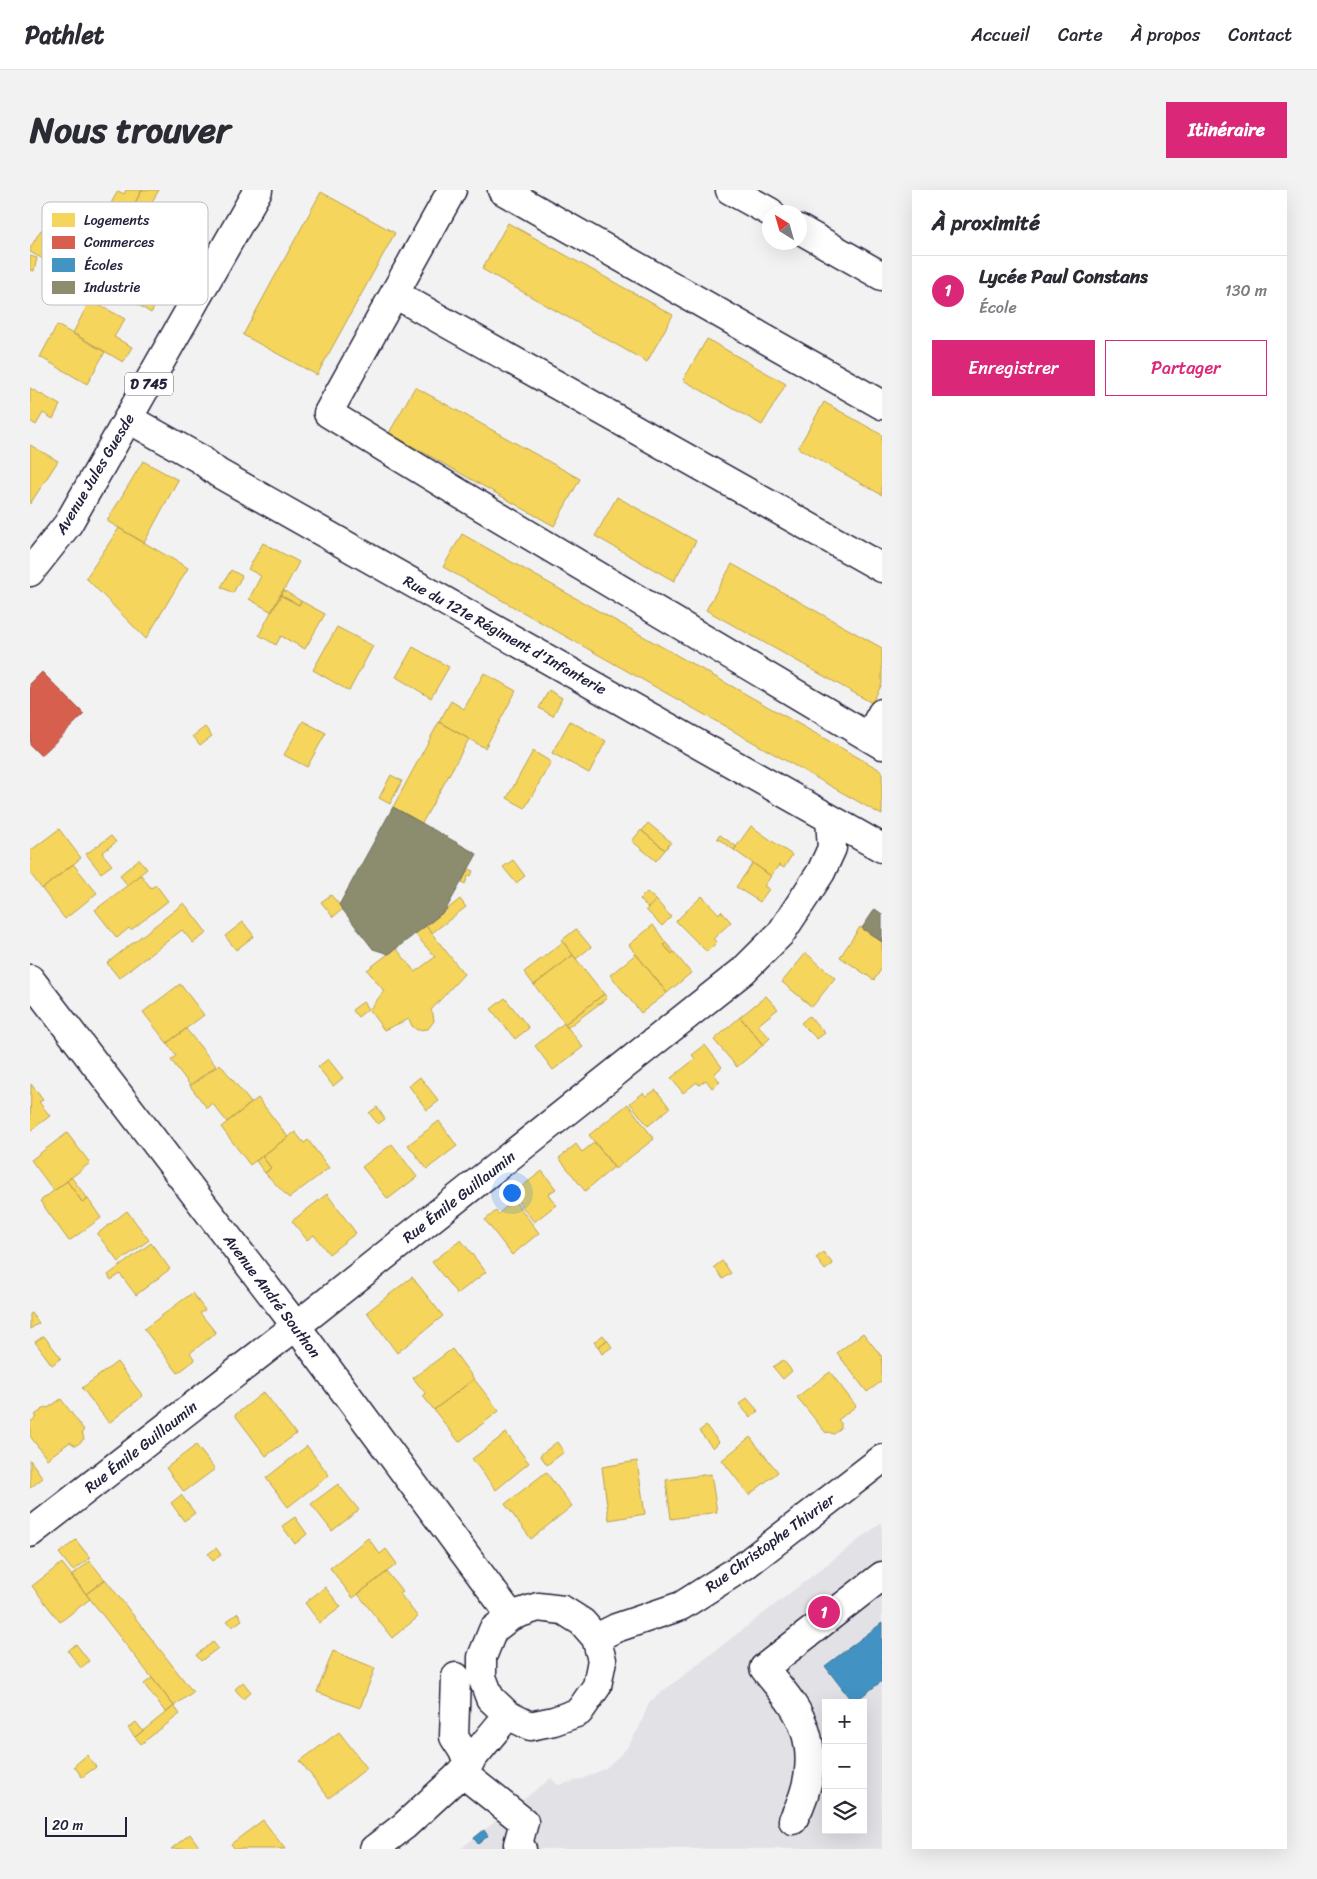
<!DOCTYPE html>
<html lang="fr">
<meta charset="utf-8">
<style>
:root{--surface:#fff;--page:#f2f2f3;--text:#2b2b33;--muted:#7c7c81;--line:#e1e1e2;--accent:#db2777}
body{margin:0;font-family:Sriracha,sans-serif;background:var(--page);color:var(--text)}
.controls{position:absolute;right:15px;bottom:15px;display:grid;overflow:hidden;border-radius:0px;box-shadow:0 5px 20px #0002}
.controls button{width:45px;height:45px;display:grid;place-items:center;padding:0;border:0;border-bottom:1px solid var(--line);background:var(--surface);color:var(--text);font:25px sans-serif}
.compass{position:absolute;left:732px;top:15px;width:45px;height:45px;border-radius:50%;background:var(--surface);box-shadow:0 5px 20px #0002;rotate:323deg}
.scale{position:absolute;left:15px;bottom:12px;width:82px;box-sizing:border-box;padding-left:5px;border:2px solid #22223b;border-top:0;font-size:14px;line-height:18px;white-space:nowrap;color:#22223b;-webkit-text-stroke:4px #fff;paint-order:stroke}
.you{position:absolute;left:481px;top:1002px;width:18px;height:18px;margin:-12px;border:4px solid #fff;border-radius:50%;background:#1a73e8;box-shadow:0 0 0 8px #1a73e833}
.badge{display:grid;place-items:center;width:32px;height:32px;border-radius:50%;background:var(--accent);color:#fff;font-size:16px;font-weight:700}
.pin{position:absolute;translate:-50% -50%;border:2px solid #fff;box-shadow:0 1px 5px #0006}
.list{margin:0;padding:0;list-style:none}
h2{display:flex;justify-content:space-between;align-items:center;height:65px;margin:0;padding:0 20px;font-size:21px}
h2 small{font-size:16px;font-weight:400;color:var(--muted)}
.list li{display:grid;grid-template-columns:32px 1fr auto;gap:15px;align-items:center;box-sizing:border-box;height:70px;padding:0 20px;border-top:1px solid var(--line)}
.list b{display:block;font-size:19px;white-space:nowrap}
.list p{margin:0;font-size:16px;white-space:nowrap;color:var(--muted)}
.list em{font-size:16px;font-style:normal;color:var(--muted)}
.actions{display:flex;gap:10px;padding:15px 20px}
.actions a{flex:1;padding:11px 0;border:1px solid var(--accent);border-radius:0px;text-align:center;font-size:18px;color:var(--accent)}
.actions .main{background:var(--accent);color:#fff}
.icon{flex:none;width:28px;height:28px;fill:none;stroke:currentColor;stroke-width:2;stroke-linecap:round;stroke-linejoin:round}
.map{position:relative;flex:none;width:852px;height:1659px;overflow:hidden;border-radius:0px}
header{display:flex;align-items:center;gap:30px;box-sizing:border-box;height:70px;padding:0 25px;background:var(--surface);border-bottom:1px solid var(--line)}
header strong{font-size:24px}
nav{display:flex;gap:28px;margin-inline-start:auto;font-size:18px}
.intro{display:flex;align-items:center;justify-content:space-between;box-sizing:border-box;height:120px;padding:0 30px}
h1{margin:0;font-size:35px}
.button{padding:12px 22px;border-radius:0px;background:var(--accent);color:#fff;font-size:18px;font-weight:700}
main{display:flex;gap:30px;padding:0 30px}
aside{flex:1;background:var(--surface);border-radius:0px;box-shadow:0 5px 20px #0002}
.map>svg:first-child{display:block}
.built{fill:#e2e2e6;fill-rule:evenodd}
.homes{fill:#f6d55c;stroke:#b69f52}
.shops{fill:#d6604d;stroke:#a04d48}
.schools{fill:#4393c3;stroke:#39719a}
.industry{fill:#8c8c6e;stroke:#6c6c5f}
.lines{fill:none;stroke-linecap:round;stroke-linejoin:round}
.minor-casing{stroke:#22223b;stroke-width:31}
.major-casing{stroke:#22223b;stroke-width:31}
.minor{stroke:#fff;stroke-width:28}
.major{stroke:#fff;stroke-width:28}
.labels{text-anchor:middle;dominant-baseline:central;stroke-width:5;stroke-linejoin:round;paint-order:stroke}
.shield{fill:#fff;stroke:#646476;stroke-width:1}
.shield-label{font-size:14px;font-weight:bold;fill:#22223b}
.street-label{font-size:15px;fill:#22223b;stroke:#fff}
.key{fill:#fff;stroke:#bdbdc4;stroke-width:1}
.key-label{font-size:14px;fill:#22223b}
</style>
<header>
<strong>Pathlet</strong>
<nav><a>Accueil</a><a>Carte</a><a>À propos</a><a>Contact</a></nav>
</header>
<div class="intro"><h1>Nous trouver</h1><a class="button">Itinéraire</a></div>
<main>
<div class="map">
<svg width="852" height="1659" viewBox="0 0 852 1659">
<rect width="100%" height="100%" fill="#f2f2f3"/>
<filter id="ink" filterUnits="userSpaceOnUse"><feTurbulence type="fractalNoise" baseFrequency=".02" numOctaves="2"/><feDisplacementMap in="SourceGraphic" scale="10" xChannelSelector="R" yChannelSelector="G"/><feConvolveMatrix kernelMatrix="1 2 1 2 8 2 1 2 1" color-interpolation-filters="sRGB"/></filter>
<g filter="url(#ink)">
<path class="built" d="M852 1332V1659H430L521 1588 528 1595 552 1589 576 1578 597 1558 610 1536 619 1512ZM796 1513H833V1640H796Z"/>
<path class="homes" d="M96 0H112L95 31 77 20 88 1 94 4Z
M112 0H129L118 18 124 21 112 41 95 31Z
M291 2 365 43 287 185 213 145Z
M478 33 643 125 617 172 452 79Z
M11 40 32 52 19 72 0 62V58Z
M0 66 7 68 4 81 0 80Z
M103 97 128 111 121 123 96 107Z
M60 110 95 129 84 147 102 157 93 172 43 143Z
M27 135 75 162 57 194 10 167Z
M677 149 756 194 732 235 653 190Z
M385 197 550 289 524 336 359 243Z
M0 198 30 215 23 229 13 223 6 235 0 231Z
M794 212 852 245V305L768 258Z
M0 255 28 271 0 314Z
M113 271 148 290 114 353 77 331Z
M587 307 666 351 644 391 565 346Z
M89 338 158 378 116 449 56 388Z
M432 344 852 581V625L413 377Z
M233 353 269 372 242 422 219 409 231 386 218 379Z
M702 374 852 458V494L842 513 676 420Z
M201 380 212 386 203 403 191 397Z
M253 400 271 411 269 415 250 405Z
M250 405 269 415 271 411 295 424 275 459 251 446 246 455 229 445Z
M307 437 343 456 319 501 283 480Z
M383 457 419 477 401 508 366 487Z
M454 483 486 501 455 558 409 532 421 511 434 519Z
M519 500 532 508 523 526 509 518Z
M273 531 296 543 277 577 254 565Z
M540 531 576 551 559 583 522 563Z
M409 532 439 549 392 633 363 617Z
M175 537 182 546 170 555 163 546Z
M503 561 521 572 495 618 477 608Z
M361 585 372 591 360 614 349 608Z
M618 633 641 652 635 660 612 641Z
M721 636 762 665 754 678 749 675 741 686 704 660Z
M29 639 51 668 12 699 0 683V661Z
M611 640 635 660 626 671 602 651Z
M690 645 707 657 704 660 687 648Z
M81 646 86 652 72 663 82 675 71 683 56 664Z
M109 669 117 679 97 695 90 685Z
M483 670 495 686 486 693 473 677Z
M723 673 741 686 734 696 739 699 730 712 706 697Z
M43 674 67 703 35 729 12 699Z
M438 678 443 681 441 686H438L435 694 432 692Z
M111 685 121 698 126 695 138 711 101 740 99 738 87 748 65 720Z
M617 702 626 710 618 718 610 709Z
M301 705 313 719 303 727 291 712Z
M672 706 689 724 691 721 701 732 683 749 687 752 677 762 646 731Z
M430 709 436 717 402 743 396 736Z
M626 710 641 727 632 736 616 720Z
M154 713 177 743 163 753 152 740 89 788 77 773Z
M213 732 224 746 206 760 195 746Z
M623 735 636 753 634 755 642 764 644 762 661 783 637 803 599 755Z
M396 736 434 784 401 820 403 824 404 831 398 839 387 840 382 836 379 829 354 840 339 820 354 801 337 780 366 758 385 782 405 767 385 744Z
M830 737 852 752V778L844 790 810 767Z
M546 739 561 757 546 769 532 750Z
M533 752 543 765 504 795 494 782Z
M636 753 644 762 642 764 634 755Z
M776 763 805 788 782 817 752 792Z
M606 764 637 803 611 823 580 785Z
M543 765 574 804 535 834 504 795Z
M150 794 174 825 137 853 113 822Z
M574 804 577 808 537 838 535 834Z
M736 806 748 819 728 835 740 848 733 855 710 827Z
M475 808 499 838 485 849 461 819Z
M333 812 338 819 328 827 322 820Z
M779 826 795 843 787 849 771 833Z
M710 827 733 855 707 877 684 850Z
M534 833 553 857 523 880 505 856Z
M156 839 186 876 160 895 141 870 146 866 137 853Z
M675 855 692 877 684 884 690 892 682 898 676 890 669 895 667 892 653 903 641 888 665 869 662 865Z
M298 869 313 888 303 896 288 877Z
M190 874 221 913 197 932 182 913 177 918 160 896Z
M390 887 409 911 397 920 379 896Z
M1 894 13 910 9 912 20 926 0 941Z
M626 900 640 918 618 936 600 913 613 903 616 906Z
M228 908 258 947 220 975 191 937Z
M598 914 624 949 585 979 559 945Z
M347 917 355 929 348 934 339 923Z
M409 931 427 956 397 979 378 955Z
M265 942 274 953 278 950 299 978 259 1008 235 983 241 978 232 966Z
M37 943 60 973 24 1001 1 970Z
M565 952 584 977 555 1001 529 968 546 954 552 962Z
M362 954 387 987 358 1009 332 977Z
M232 966 241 978 235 983 226 971Z
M512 981 526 999 518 1004 526 1015 504 1032 482 1004Z
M41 987 58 1009 53 1013 37 991Z
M37 991 53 1013 58 1009 71 1028 39 1051 10 1011Z
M297 1004 326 1043 299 1064 284 1045 277 1050 262 1031Z
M484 1010 509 1043 482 1065 455 1030 466 1021 468 1024Z
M97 1021 119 1050 89 1072 67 1044Z
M431 1050 456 1082 427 1104 402 1072Z
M121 1053 140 1079 106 1105 90 1084 81 1090 78 1085Z
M793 1062 803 1074 795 1080 786 1068Z
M692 1071 701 1083 693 1089 684 1077Z
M382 1087 413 1126 367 1163 337 1122Z
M162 1103 175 1120 170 1123 186 1143 160 1163 165 1170 148 1183 114 1139Z
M2 1123 9 1133 0 1139V1124Z
M833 1143 852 1167V1191L837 1202 807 1163Z
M573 1145 577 1150 568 1157 564 1152Z
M14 1146 31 1168 22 1175 5 1152Z
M577 1150 582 1157 572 1164 568 1157Z
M422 1159 444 1189 404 1220 393 1206 396 1204 383 1188Z
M753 1170 762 1181 753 1189 743 1177Z
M87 1172 113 1206 79 1233 52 1198Z
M800 1182 826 1216 808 1230 811 1233V1238L804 1244 798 1242 796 1243 767 1207Z
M444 1189 469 1221 429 1252 404 1220Z
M234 1202 266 1244 236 1266 205 1225Z
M717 1208 728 1221 720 1227 709 1214Z
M31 1209 54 1240 52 1242 54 1249 47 1255H44L40 1252 17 1269 0 1246V1232L7 1227 5 1225 16 1217 18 1218Z
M676 1236 689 1252 683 1258 669 1241Z
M476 1243 499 1273 466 1300 442 1269Z
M720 1247 748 1282 719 1305 692 1270Z
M527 1252 534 1262 517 1275 510 1265Z
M166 1255 185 1279 154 1302 136 1278Z
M277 1256 299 1285 258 1317 236 1288Z
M0 1270 13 1288 0 1298Z
M607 1271 615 1324 579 1330 572 1277Z
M516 1282 542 1316 501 1349 475 1314Z
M681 1284 687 1322 641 1329 636 1290Z
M308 1294 329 1320 302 1341 281 1314Z
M151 1305 165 1323 154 1331 141 1313Z
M265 1327 277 1344 265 1354 252 1336Z
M338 1348 350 1364 356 1359 367 1374 323 1408 300 1378Z
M46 1350 60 1368 43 1381 29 1363Z
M186 1358 191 1365 183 1371 178 1364Z
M60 1371 75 1390 56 1404 41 1386Z
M32 1373 60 1409 30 1432 2 1396Z
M357 1382 373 1402 370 1404 388 1427 362 1448 328 1404Z
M75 1389 163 1502 144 1516 56 1404Z
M295 1397 311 1417 290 1433 275 1413Z
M208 1423 212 1430 202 1437 197 1431Z
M183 1452 188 1458 171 1471 166 1465Z
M46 1454 59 1471 51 1478 38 1461Z
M303 1461 345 1478 330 1518 287 1502Z
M122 1488 144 1516 136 1523 114 1494Z
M213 1492 221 1502 213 1509 205 1499Z
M144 1516 150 1524 111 1554 105 1547Z
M106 1532 113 1541 105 1547 98 1538Z
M309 1542 337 1578 299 1608 270 1571Z
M57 1565 66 1577 52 1587 44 1576Z
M233 1630 255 1659H205L201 1654Z
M160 1644 171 1659H141Z"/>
<path class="shops" d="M12 482 54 524 11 566 0 555V494Z"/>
<path class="schools" d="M852 1433V1491L823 1513 795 1476Z
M454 1640 458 1646 448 1654 444 1648Z"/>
<path class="industry" d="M363 617 447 664 415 721 359 764 343 759 309 715Z
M845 719 852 724V752L832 738Z"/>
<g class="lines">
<g class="minor-casing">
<path id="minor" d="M422 0 298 223 432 305 852 555
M472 0 852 215
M700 0 740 22
M769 39 852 86
M365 104 852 378
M99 229 170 269 188 283 852 658
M839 547 852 523
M0 789 266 1136 481 1426
M0 1343 284 1122 713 781 751 743 791 682 802 658 800 629
M508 1417 533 1420 552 1432 566 1448 572 1470 567 1496 549 1522 524 1531 500 1536 478 1525 460 1508 452 1487V1467L463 1440 481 1426Z
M566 1448 586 1438 651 1416 714 1376 852 1269
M426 1487 424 1547 440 1572
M431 1582 494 1632 488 1654 492 1659
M763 1630C783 1592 788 1552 762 1514 754 1502 743 1490 734 1478L852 1386
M344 1659 374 1636 426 1588 478 1525"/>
</g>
<g class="major-casing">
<path id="major" d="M0 382 38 334 228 0"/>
</g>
<use href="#minor" class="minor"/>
<use href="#major" class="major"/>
</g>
</g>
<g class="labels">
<rect class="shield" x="95" y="182.5" width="48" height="23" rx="4"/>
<g class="shield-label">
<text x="119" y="194">D 745</text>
</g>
<g class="street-label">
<text transform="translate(65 284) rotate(-59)">Avenue Jules Guesde</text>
<text transform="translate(475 445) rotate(29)">Rue du 121e Régiment d'Infanterie</text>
<text transform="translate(429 1007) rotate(-38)">Rue Émile Guillaumin</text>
<text transform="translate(242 1106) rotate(53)">Avenue André Southon</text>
<text transform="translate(111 1257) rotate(-38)">Rue Émile Guillaumin</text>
<text transform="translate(740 1353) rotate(-36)">Rue Christophe Thivrier</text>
</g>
</g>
<rect x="12" y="12" width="166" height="103" rx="8" class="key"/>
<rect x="22" y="23" width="23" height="14" fill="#f6d55c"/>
<rect x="22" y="46" width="23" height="13" fill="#d6604d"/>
<rect x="22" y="68" width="23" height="14" fill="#4393c3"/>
<rect x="22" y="91" width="23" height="13" fill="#8c8c6e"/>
<g class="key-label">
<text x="54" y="35">Logements</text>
<text x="54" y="57">Commerces</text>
<text x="54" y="80">Écoles</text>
<text x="54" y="102">Industrie</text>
</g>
</svg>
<div class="controls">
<button>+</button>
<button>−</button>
<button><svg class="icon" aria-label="layers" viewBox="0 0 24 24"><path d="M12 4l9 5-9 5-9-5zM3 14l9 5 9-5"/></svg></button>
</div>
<svg class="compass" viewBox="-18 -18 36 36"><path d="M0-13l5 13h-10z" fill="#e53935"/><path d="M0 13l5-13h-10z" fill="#7c7c81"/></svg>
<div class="scale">20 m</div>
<div class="you"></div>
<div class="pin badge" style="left:794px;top:1422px">1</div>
</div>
<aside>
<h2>À proximité<small></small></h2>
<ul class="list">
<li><span class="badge">1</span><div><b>Lycée Paul Constans</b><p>École</p></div><em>130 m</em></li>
</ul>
<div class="actions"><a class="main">Enregistrer</a><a>Partager</a></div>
</aside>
</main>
